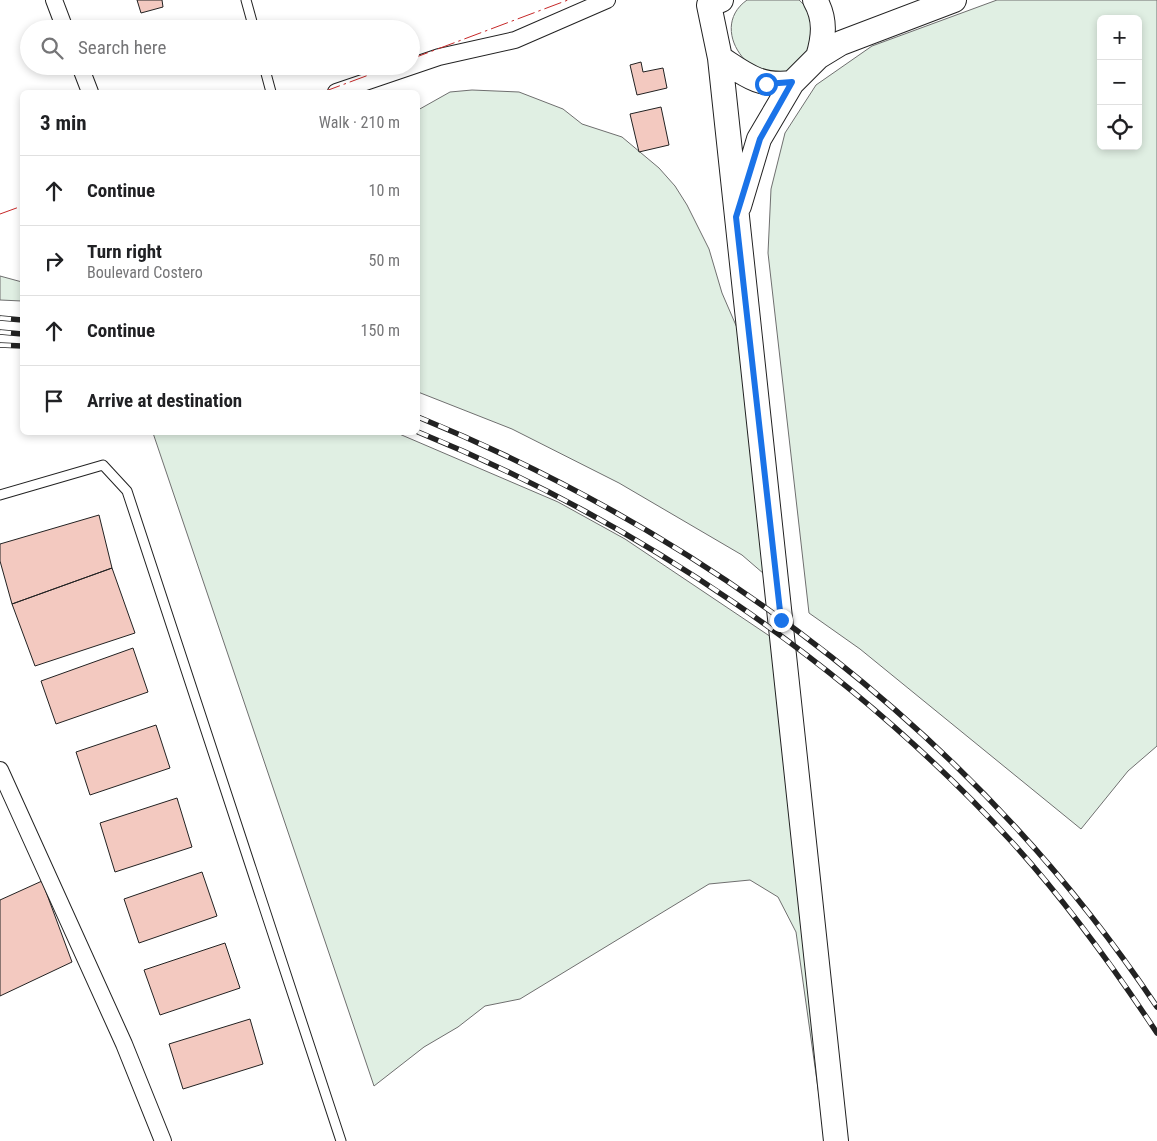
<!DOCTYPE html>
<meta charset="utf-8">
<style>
:root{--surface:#fff;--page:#f2f2f2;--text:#202124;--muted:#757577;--line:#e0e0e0}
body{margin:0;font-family:"Roboto Condensed",sans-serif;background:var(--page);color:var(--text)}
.controls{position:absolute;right:15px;top:15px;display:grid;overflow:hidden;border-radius:8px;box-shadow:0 2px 8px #0003}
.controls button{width:45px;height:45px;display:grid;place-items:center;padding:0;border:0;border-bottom:1px solid var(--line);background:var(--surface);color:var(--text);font:25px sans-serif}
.stop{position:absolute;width:15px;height:15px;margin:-11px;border:4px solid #1a73e8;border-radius:50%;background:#fff}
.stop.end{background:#1a73e8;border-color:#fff;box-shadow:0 1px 5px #0008}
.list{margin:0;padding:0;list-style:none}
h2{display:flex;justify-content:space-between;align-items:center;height:65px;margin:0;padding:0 20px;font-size:21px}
h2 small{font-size:16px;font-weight:400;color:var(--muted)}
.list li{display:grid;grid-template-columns:32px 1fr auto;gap:15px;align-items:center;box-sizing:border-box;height:70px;padding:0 20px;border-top:1px solid var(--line)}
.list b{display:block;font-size:19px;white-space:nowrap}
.list p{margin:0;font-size:16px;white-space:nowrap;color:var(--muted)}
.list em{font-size:16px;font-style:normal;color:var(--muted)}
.icon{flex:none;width:28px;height:28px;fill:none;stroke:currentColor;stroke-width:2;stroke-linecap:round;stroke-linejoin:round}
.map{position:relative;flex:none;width:1157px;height:1141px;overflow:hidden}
.search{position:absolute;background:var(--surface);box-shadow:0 2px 8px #0003;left:20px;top:20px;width:400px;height:55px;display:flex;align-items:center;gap:12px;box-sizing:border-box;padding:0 18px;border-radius:28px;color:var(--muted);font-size:19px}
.panel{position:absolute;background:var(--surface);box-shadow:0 2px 8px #0003;left:20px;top:90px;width:400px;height:345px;border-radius:8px}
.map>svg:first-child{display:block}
.green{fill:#e0efe3;stroke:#6f6f6f;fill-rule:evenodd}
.building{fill:#f3c9c0;stroke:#222}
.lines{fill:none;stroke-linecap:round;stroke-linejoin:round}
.lane-casing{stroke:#222;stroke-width:11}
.street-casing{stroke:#222;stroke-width:18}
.secondary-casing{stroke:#222;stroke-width:26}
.lane{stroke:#fff;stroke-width:9}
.street{stroke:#fff;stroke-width:16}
.secondary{stroke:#fff;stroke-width:24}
.rail-casing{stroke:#222;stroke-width:5.5}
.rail{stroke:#fff;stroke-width:4;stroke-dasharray:11;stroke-linecap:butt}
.power{stroke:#c62828;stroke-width:1;stroke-dasharray:18 4 2.5 4;stroke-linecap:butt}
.route{stroke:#1a73e8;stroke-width:6}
</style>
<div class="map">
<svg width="1157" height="1141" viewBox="0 0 1157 1141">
<rect width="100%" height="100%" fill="#fff"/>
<path class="green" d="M747 0H799C812 11 812 22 812 38 812 48 806 53 800 61 764 102 702 32 747 0Z
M997 0H1157V746L1128 771 1081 829 860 649 809 613 768 253 771 189 785 133 816 85 872 46ZM1101 19H1138V146H1101Z
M472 90 519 92 563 109 582 124 622 137 659 168 675 186 687 205 709 249 722 293 741 337 771 580 742 555 619 483 512 429 418 392V110L450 92Z
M0 276 22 282V301L0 300Z
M153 433H397L558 502 625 539 777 641 825 1138 796 932 778 897 750 880 709 884 520 999 485 1006 458 1027 424 1047 374 1086Z"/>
<path class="building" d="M137 0H162L163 7 141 13Z
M641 62 643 72 663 68 667 88 637 95 630 65Z
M661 107 669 145 639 152 630 114Z
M99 515 112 568 12 604 0 561V544Z
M112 568 135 633 35 666 12 604Z
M133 648 148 692 56 724 41 681Z
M156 725 170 768 90 795 76 752Z
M177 798 192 847 115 872 100 823Z
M202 872 217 916 139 943 124 899Z
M42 881 72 962 0 996V900Z
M225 943 240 988 160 1015 144 970Z
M250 1019 263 1064 183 1089 169 1044Z"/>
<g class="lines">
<g class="lane-casing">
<path id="lane" d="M246 0 254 29
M264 66 271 92
M0 495 103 465 127 491 341 1141"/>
</g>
<g class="street-casing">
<path id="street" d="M54 0 65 29
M80 66 90 92
M336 92 439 57 515 40 607 0
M0 770 124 1044 163 1141"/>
</g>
<g class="secondary-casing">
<path id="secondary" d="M721 0 709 5 720 58 836 1141
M815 0C826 19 824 37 818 57
M720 58C746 75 759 87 792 83
M739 206 759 139 792 83 818 57 841 43 954 0"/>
</g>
<use href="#lane" class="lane"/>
<use href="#street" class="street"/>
<use href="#secondary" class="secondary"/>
<g class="rail-casing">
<path id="rail" d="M0 318 22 320
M0 332 22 334
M0 345 22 346
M418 417C714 538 979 740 1157 1007
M418 432C637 521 849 665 1010 840 1064 899 1112 965 1157 1033"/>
</g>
<use href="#rail" class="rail"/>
<path class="power" d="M411 59 568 0
M323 92 393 66
M0 214 22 206"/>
</g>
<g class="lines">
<path class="route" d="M766 84 792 82 760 139 736 217 781 620"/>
</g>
</svg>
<div class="controls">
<button>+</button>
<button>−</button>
<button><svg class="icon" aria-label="locate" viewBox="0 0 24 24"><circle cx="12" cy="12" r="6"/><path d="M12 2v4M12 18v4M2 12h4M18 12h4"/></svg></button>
</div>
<div class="stop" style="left:766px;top:84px"></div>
<div class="stop end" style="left:781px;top:620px"></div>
<div class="search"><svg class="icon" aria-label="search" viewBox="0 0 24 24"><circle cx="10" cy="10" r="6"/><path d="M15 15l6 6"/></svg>Search here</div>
<section class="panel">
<h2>3 min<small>Walk · 210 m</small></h2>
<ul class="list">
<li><svg class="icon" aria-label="ahead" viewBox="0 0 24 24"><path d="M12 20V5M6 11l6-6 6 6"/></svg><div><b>Continue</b></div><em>10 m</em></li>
<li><svg class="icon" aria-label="right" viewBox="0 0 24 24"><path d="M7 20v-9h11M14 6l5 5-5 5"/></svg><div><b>Turn right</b><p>Boulevard Costero</p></div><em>50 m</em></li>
<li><svg class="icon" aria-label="ahead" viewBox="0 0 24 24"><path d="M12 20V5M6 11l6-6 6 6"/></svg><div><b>Continue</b></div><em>150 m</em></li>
<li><svg class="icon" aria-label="arrive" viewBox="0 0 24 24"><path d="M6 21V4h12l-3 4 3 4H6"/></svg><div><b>Arrive at destination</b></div></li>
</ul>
</section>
</div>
